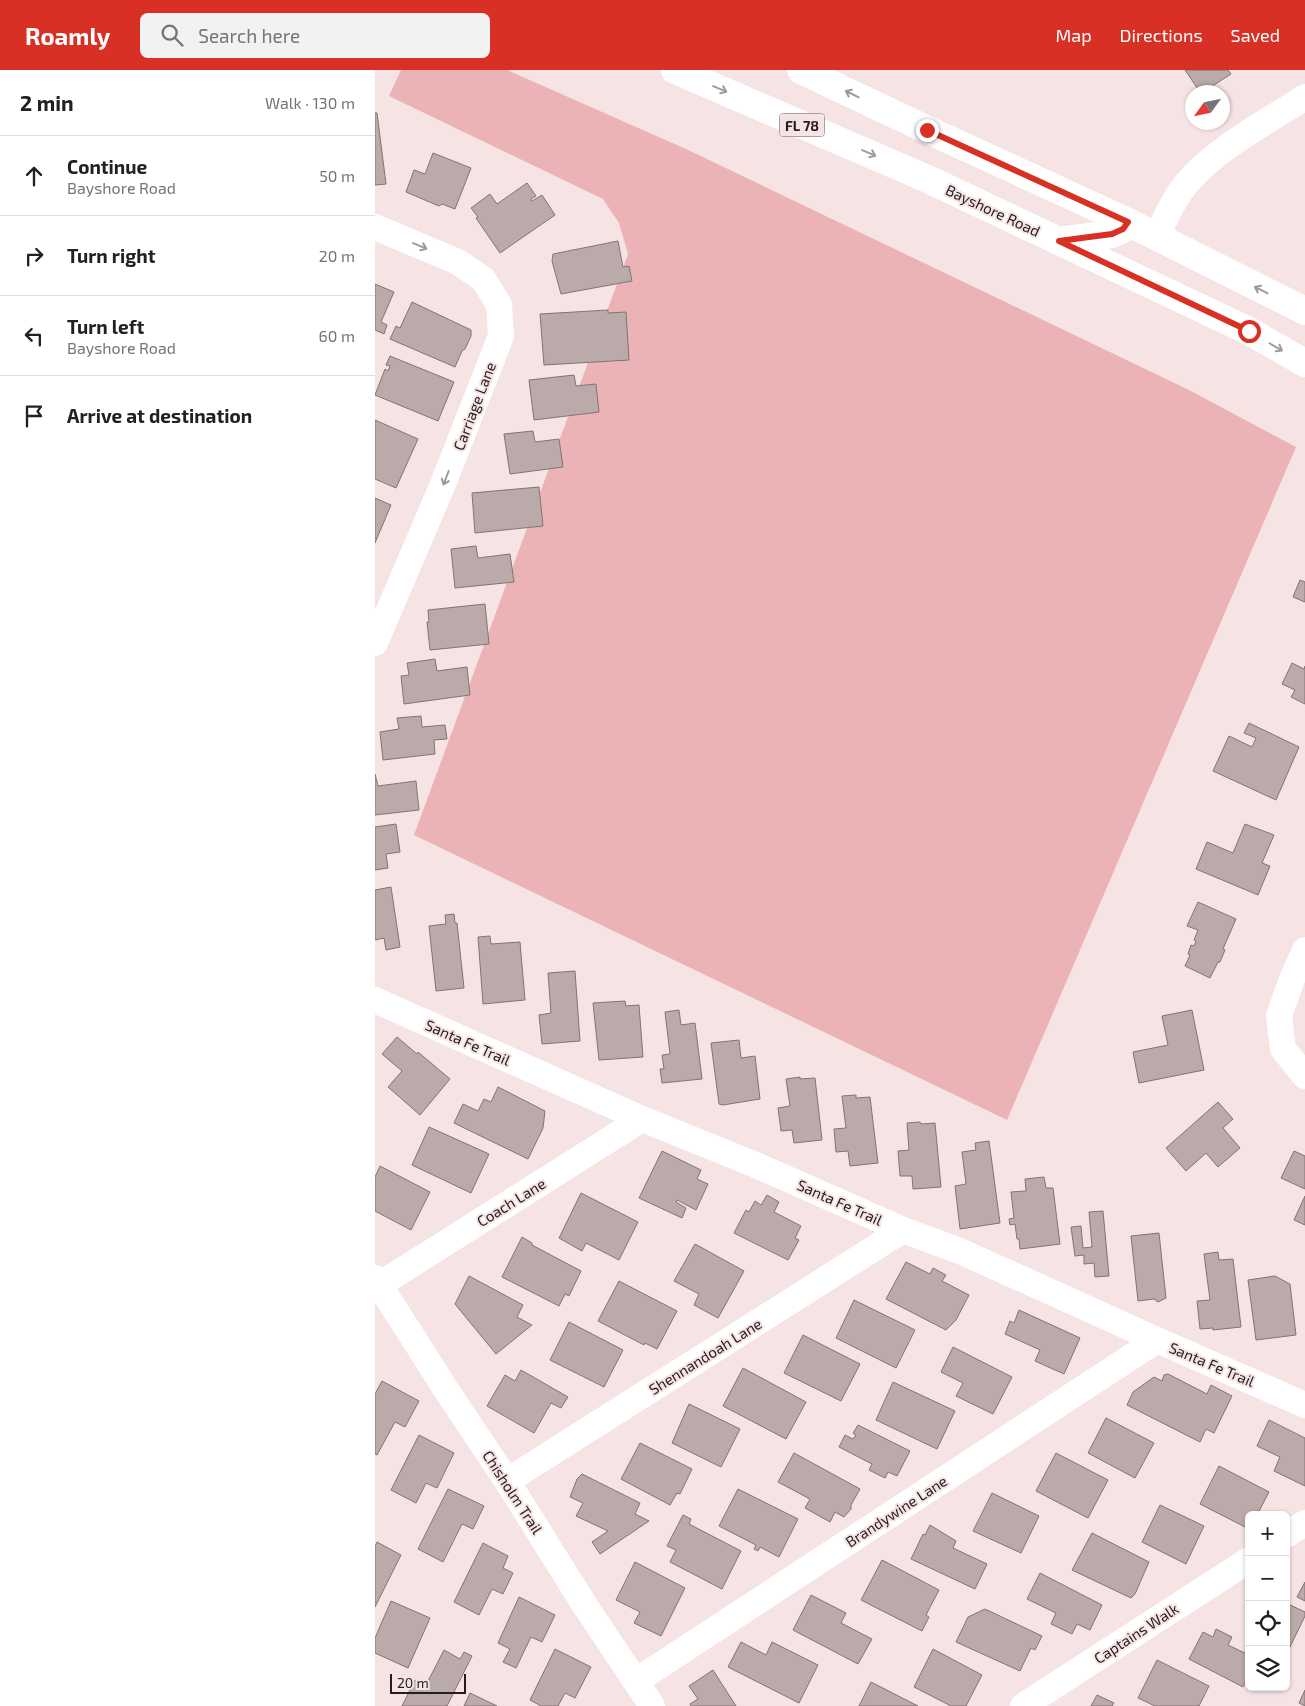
<!DOCTYPE html>
<meta charset="utf-8">
<style>
:root{--surface:#fff;--page:#f2f2f2;--text:#202124;--muted:#757577;--line:#e0e0e0;--accent:#d93025}
body{margin:0;font-family:"Exo 2",sans-serif;background:var(--page);color:var(--text)}
.controls{position:absolute;right:15px;bottom:15px;display:grid;overflow:hidden;border-radius:8px;box-shadow:0 1px 4px #0004}
.controls button{width:45px;height:45px;display:grid;place-items:center;padding:0;border:0;border-bottom:1px solid var(--line);background:var(--surface);color:var(--text);font:25px sans-serif}
.compass{position:absolute;left:810px;top:15px;width:45px;height:45px;border-radius:50%;background:var(--surface);box-shadow:0 1px 4px #0004;rotate:237deg}
.scale{position:absolute;left:15px;bottom:12px;width:76px;box-sizing:border-box;padding-left:5px;border:2px solid #241e1e;border-top:0;font-size:14px;line-height:18px;white-space:nowrap;color:#241e1e;-webkit-text-stroke:4px #f6e3e4;paint-order:stroke}
.stop{position:absolute;width:15px;height:15px;margin:-11px;border:4px solid #d93025;border-radius:50%;background:#fff}
.stop.end{background:#d93025;border-color:#fff;box-shadow:0 1px 5px #0008}
.list{margin:0;padding:0;list-style:none}
h2{display:flex;justify-content:space-between;align-items:center;height:65px;margin:0;padding:0 20px;font-size:21px}
h2 small{font-size:16px;font-weight:400;color:var(--muted)}
.list li{display:grid;grid-template-columns:32px 1fr auto;gap:15px;align-items:center;box-sizing:border-box;height:80px;padding:0 20px;border-top:1px solid var(--line)}
.list b{display:block;font-size:19px;white-space:nowrap}
.list p{margin:0;font-size:16px;white-space:nowrap;color:var(--muted)}
.list em{font-size:16px;font-style:normal;color:var(--muted)}
.icon{flex:none;width:28px;height:28px;fill:none;stroke:currentColor;stroke-width:2;stroke-linecap:round;stroke-linejoin:round}
.map{position:relative;flex:none;width:930px;height:1636px;overflow:hidden}
header{display:flex;align-items:center;gap:30px;box-sizing:border-box;height:70px;padding:0 25px;background:var(--accent);color:#fff}
header strong{font-size:24px}
nav{display:flex;gap:28px;margin-inline-start:auto;font-size:18px}
.search{width:350px;height:45px;background:var(--page);display:flex;align-items:center;gap:12px;box-sizing:border-box;padding:0 18px;border-radius:8px;color:var(--muted);font-size:19px}
main{display:flex}
aside{flex:1;background:var(--surface)}
.map>svg:first-child{display:block}
.green{fill:#ebb3b5}
.building{fill:#baa;stroke:#837373}
.lines{fill:none;stroke-linecap:round;stroke-linejoin:round}
.street{stroke:#fff;stroke-width:26}
.primary{stroke:#fff;stroke-width:28}
.oneway{stroke:#9c9a9a}
.route{stroke:#d93025;stroke-width:6}
.labels{text-anchor:middle;dominant-baseline:central;stroke-width:4;stroke-linejoin:round;paint-order:stroke}
.shield{fill:#f6e3e4;stroke:#635959;stroke-width:1}
.shield-label{font-size:14px;font-weight:bold;fill:#241e1e}
.street-label{font-size:15px;fill:#241e1e;stroke:#f6e3e4}
</style>
<header>
<strong>Roamly</strong>
<div class="search"><svg class="icon" aria-label="search" viewBox="0 0 24 24"><circle cx="10" cy="10" r="6"/><path d="M15 15l6 6"/></svg>Search here</div>
<nav><a>Map</a><a>Directions</a><a>Saved</a></nav>
</header>
<main>
<aside>
<h2>2 min<small>Walk · 130 m</small></h2>
<ul class="list">
<li><svg class="icon" aria-label="ahead" viewBox="0 0 24 24"><path d="M12 20V5M6 11l6-6 6 6"/></svg><div><b>Continue</b><p>Bayshore Road</p></div><em>50 m</em></li>
<li><svg class="icon" aria-label="right" viewBox="0 0 24 24"><path d="M7 20v-9h11M14 6l5 5-5 5"/></svg><div><b>Turn right</b></div><em>20 m</em></li>
<li><svg class="icon" aria-label="left" viewBox="0 0 24 24"><path d="M17 20v-9H6M10 6l-5 5 5 5"/></svg><div><b>Turn left</b><p>Bayshore Road</p></div><em>60 m</em></li>
<li><svg class="icon" aria-label="arrive" viewBox="0 0 24 24"><path d="M6 21V4h12l-3 4 3 4H6"/></svg><div><b>Arrive at destination</b></div></li>
</ul>
</aside>
<div class="map">
<svg width="930" height="1636" viewBox="0 0 930 1636">
<rect width="100%" height="100%" fill="#f6e3e4"/>
<path class="green" d="M26 0H132L311 79 814 320 921 377 632 1050 39 765 253 184 244 153 228 129 14 26Z"/>
<path class="building" d="M810 0H853L856 4 828 22H825Z
M0 43H2L11 114 0 115Z
M58 83 96 98 80 139 67 134 64 136 31 122 39 100 50 104Z
M152 113 161 126 156 129 157 131 167 125 180 145 125 183 101 148 103 147 96 138 115 124 122 134Z
M243 171 248 197 254 196 257 211 186 224 177 191 178 184Z
M0 214 19 222 6 252 12 255 9 264 0 260Z
M37 232 96 260V266L90 279 87 281 80 297 15 269 21 256 25 258Z
M233 240V243L251 242 254 290 169 295 165 244Z
M15 286 79 312 63 351 0 325 10 299 13 301 15 296 11 295Z
M199 305 201 316 221 314 224 342 159 350 154 310Z
M0 350 43 369 21 418 0 409Z
M158 361 160 372 184 369 188 397 135 404 129 364Z
M164 417 168 456 100 463 97 423Z
M0 428 16 435 0 473Z
M101 476 103 488 135 484 139 512 80 518 76 479Z
M925 510 930 512V532L918 527Z
M110 534 114 574 55 580 52 552H54L53 540Z
M60 589 62 601 92 597 95 625 29 634 26 606 34 605 32 593Z
M917 593 929 599 930 596V634L916 627 920 620 907 614Z
M46 646 47 657 70 655 72 669 59 670 60 684 8 690 5 662 24 659 22 648Z
M874 653 924 677 901 730 838 701 854 666 877 677 881 668 869 663Z
M0 704 3 716 41 711 44 740 0 745Z
M21 754 25 782 11 784 13 798 0 800V757Z
M870 754 899 765 887 793 895 796 883 825 821 799 832 772 858 783Z
M16 817 25 877 11 880 9 868 0 870V820Z
M823 832 861 849 848 879 850 880 845 892H843L835 908 810 896 815 885 813 884 816 875 819 876 821 871 819 870 823 860 812 856Z
M79 844 80 853H82L89 918 61 921 54 856 71 854 70 845Z
M115 866 116 874 145 872 150 930 108 934 103 867Z
M200 901 205 971 167 974 164 945 176 943 173 903Z
M250 931 251 936 264 935 268 987 224 990 218 933Z
M304 940 306 955 320 953 327 1009 287 1013 285 999H289L287 985 295 984 290 942Z
M817 940 829 1000 764 1013 758 982 793 975 787 946Z
M22 967 42 984 43 982 75 1009 45 1045 13 1017 27 1001 7 984Z
M364 970 366 988 380 986 385 1029 348 1035 344 1034 336 973Z
M425 1007V1009L440 1008 447 1070 419 1073 417 1060 406 1061 403 1038 415 1036 411 1009Z
M123 1017 170 1041 168 1058 153 1089 79 1053 88 1034 103 1041 109 1029 116 1032Z
M481 1025V1028L495 1027 503 1093 475 1096 473 1081 461 1082 459 1059 471 1058 467 1026Z
M843 1032 858 1049 848 1058 865 1078 843 1097 831 1083 811 1101 791 1078Z
M545 1052 546 1054 560 1053 566 1117 538 1119 537 1106H525L523 1081 534 1080 532 1053Z
M54 1057 114 1084 96 1123 37 1095Z
M614 1071 625 1153 585 1159 580 1116 591 1114 587 1082 601 1080 600 1073Z
M287 1081 326 1100 322 1109 333 1114 321 1140 302 1130 301 1132 311 1138 307 1148 264 1128Z
M919 1081 930 1086V1119L906 1108Z
M5 1096 55 1122 36 1160 0 1141V1107Z
M669 1107 671 1118H678L685 1174 645 1179 644 1169H642L640 1154 635 1155 634 1149 639 1148 636 1122 651 1121 650 1109Z
M206 1123 263 1152 244 1190 211 1173 207 1181 184 1168Z
M392 1125 404 1132 399 1142 426 1156 420 1168 424 1170 413 1190 359 1163 371 1140 374 1142 380 1131 386 1135Z
M930 1126V1155L919 1150Z
M728 1141 734 1206 720 1207 719 1193 709 1194V1185L700 1186 696 1157 706 1156 708 1178 717 1177 714 1142Z
M784 1163 791 1228 783 1232 779 1229 763 1231 756 1166Z
M147 1167 157 1173V1175L206 1201 194 1226 190 1224 184 1236 127 1207Z
M320 1174 369 1201 343 1248 319 1235 324 1224 299 1211Z
M843 1182 844 1190 858 1189 866 1257 838 1260V1258L825 1259 822 1231 835 1230 829 1184Z
M531 1192 555 1204 558 1198 571 1205 567 1211 594 1225 581 1250 571 1260 511 1229Z
M94 1206 148 1235 142 1247 157 1255 121 1284 80 1234Z
M900 1206 915 1214 921 1265 881 1270 873 1210Z
M244 1211 302 1241 282 1279 270 1273 269 1275 223 1251Z
M479 1230 540 1260 521 1298 461 1268Z
M644 1240 705 1268 689 1304 660 1291 665 1280 630 1264 635 1251 639 1253Z
M194 1252 248 1280 229 1317 175 1290Z
M428 1265 485 1294 466 1331 409 1303Z
M578 1277 637 1307 618 1344 581 1326 588 1313 566 1302Z
M368 1298 431 1332 411 1369 348 1336Z
M146 1300 193 1327 186 1338 176 1333 159 1363 112 1336 130 1305 140 1311Z
M793 1304 832 1324 836 1315 857 1326 839 1363 831 1359 825 1372 752 1335 758 1322 779 1307 787 1311 789 1305Z
M7 1311 44 1331 30 1357 20 1352 2 1385 0 1384V1324Z
M518 1312 580 1341 562 1379 501 1350Z
M314 1334 365 1359 346 1397 297 1373Z
M731 1348 779 1373 760 1408 713 1383Z
M894 1350 930 1368V1416L899 1401 905 1387 882 1376Z
M483 1355 535 1381 522 1406 513 1402 510 1408 494 1400 497 1394 464 1377 470 1365 478 1369 481 1365 478 1363Z
M44 1365 79 1383 62 1418 51 1413 41 1433 16 1420Z
M265 1373 317 1399 305 1424 302 1423 295 1435 246 1409Z
M419 1383 485 1419 476 1435V1439L469 1447 460 1442 455 1452 430 1438 435 1429 403 1412Z
M681 1383 733 1410 713 1448 661 1421Z
M844 1396 894 1422 882 1445H874V1459L825 1434Z
M207 1404 265 1433 260 1444 274 1451 225 1484 217 1472 233 1461 201 1446 208 1433 195 1427 202 1409Z
M73 1419 109 1436 98 1459 87 1454 68 1492 43 1479Z
M363 1419 423 1449 404 1487 385 1477 383 1481 379 1479 381 1475 344 1456Z
M617 1423 664 1446 646 1483 598 1461Z
M785 1435 829 1456 811 1494 767 1472Z
M308 1445 316 1449 314 1454 366 1481 347 1519 295 1492 301 1480 292 1476Z
M555 1455 581 1471 578 1478 612 1494 600 1519 536 1489 548 1464 550 1465Z
M717 1463 774 1492 760 1524 756 1528 697 1500Z
M2 1472 26 1485 0 1537V1476Z
M108 1473 133 1486 128 1498 138 1503 128 1524 117 1519 104 1545 79 1532Z
M507 1490 564 1520 551 1545 554 1547 547 1561 486 1530Z
M260 1492 310 1518 286 1566 259 1553 265 1542 241 1530Z
M665 1503 727 1535 715 1560 702 1554 697 1564 676 1554 681 1543 652 1529Z
M930 1512V1531L922 1527Z
M436 1525 471 1543 466 1553 497 1569 483 1594 418 1560Z
M144 1527 180 1545 167 1572 156 1567 141 1598 128 1592 135 1579 123 1573Z
M16 1531 55 1548 33 1598 0 1583V1568Z
M911 1533 930 1542V1546L913 1581 911 1580Z
M610 1539 667 1566 660 1580 656 1578 645 1601 581 1572 593 1547Z
M841 1559 857 1567 853 1575 874 1585V1606L868 1617 814 1589 828 1562 838 1567Z
M366 1572 391 1585 397 1572 443 1595 424 1633 353 1597Z
M180 1579 216 1597 200 1628 190 1623 183 1636H166L155 1630Z
M558 1579 607 1605 591 1636H576L539 1617Z
M69 1580 85 1589 89 1582 97 1586 72 1636H27L40 1610 51 1615Z
M782 1590 834 1616 824 1636H780L763 1628Z
M338 1600 361 1636H316L315 1634 323 1629 314 1616Z
M496 1612 543 1636H484Z
M930 1620V1636L924 1633Z
M95 1623 120 1635 122 1636H89Z
M722 1625 739 1633 737 1636H716Z"/>
<g class="lines">
<path class="street" d="M0 157 83 192 108 209 124 235 126 266 68 414 0 573
M782 167C790 149 799 128 812 113 840 79 892 52 930 27
M930 880 917 909 904 946 908 979 930 1006
M0 930 267 1049 381 1095 528 1160 585 1181 782 1270 930 1335
M0 1208 70 1318 132 1411 209 1534 277 1636
M4 1215 267 1049
M132 1411 528 1160
M911 1465 930 1453
M261 1611 782 1270
M648 1636 874 1490"/>
<path class="primary" d="M300 0 555 110 874 261 930 293
M426 0 553 60 753 152 930 241
M684 171 737 164 748 159 753 152"/>
</g>
<defs><path id="oneway-shaft" d="M-6 0H5M1.5-3L5.5 0L1.5 3" fill="none" stroke-width="1.6" stroke-linecap="round" stroke-linejoin="round" transform="scale(1.25)"/></defs>
<g class="oneway">
<use href="#oneway-shaft" transform="translate(345 19) rotate(23)"/>
<use href="#oneway-shaft" transform="translate(477 24) rotate(-154)"/>
<use href="#oneway-shaft" transform="translate(494 83) rotate(23)"/>
<use href="#oneway-shaft" transform="translate(45 176) rotate(23)"/>
<use href="#oneway-shaft" transform="translate(886 220) rotate(-153)"/>
<use href="#oneway-shaft" transform="translate(901 277) rotate(30)"/>
<use href="#oneway-shaft" transform="translate(71 408) rotate(111)"/>
</g>
<g class="lines">
<path class="route" d="M552 60 753 152 748 159 737 164 684 171 874 261"/>
</g>
<g class="labels">
<rect class="shield" x="404.5" y="43.5" width="45" height="23" rx="4"/>
<g class="shield-label">
<text x="427" y="55">FL 78</text>
</g>
<g class="street-label">
<text transform="translate(618 140) rotate(25)">Bayshore Road</text>
<text transform="translate(99 336) rotate(-69)">Carriage Lane</text>
<text transform="translate(93 972) rotate(24)">Santa Fe Trail</text>
<text transform="translate(136 1132) rotate(-32)">Coach Lane</text>
<text transform="translate(465 1132) rotate(24)">Santa Fe Trail</text>
<text transform="translate(330 1286) rotate(-32)">Shennandoah Lane</text>
<text transform="translate(837 1294) rotate(23)">Santa Fe Trail</text>
<text transform="translate(138 1422) rotate(57)">Chisholm Trail</text>
<text transform="translate(521 1441) rotate(-33)">Brandywine Lane</text>
<text transform="translate(761 1563) rotate(-33)">Captains Walk</text>
</g>
</g>
</svg>
<div class="controls">
<button>+</button>
<button>−</button>
<button><svg class="icon" aria-label="locate" viewBox="0 0 24 24"><circle cx="12" cy="12" r="6"/><path d="M12 2v4M12 18v4M2 12h4M18 12h4"/></svg></button>
<button><svg class="icon" aria-label="layers" viewBox="0 0 24 24"><path d="M12 4l9 5-9 5-9-5zM3 14l9 5 9-5"/></svg></button>
</div>
<svg class="compass" viewBox="-18 -18 36 36"><path d="M0-13l5 13h-10z" fill="#e53935"/><path d="M0 13l5-13h-10z" fill="#757577"/></svg>
<div class="scale">20 m</div>
<div class="stop" style="left:874px;top:261px"></div>
<div class="stop end" style="left:552px;top:60px"></div>
</div>
</main>
